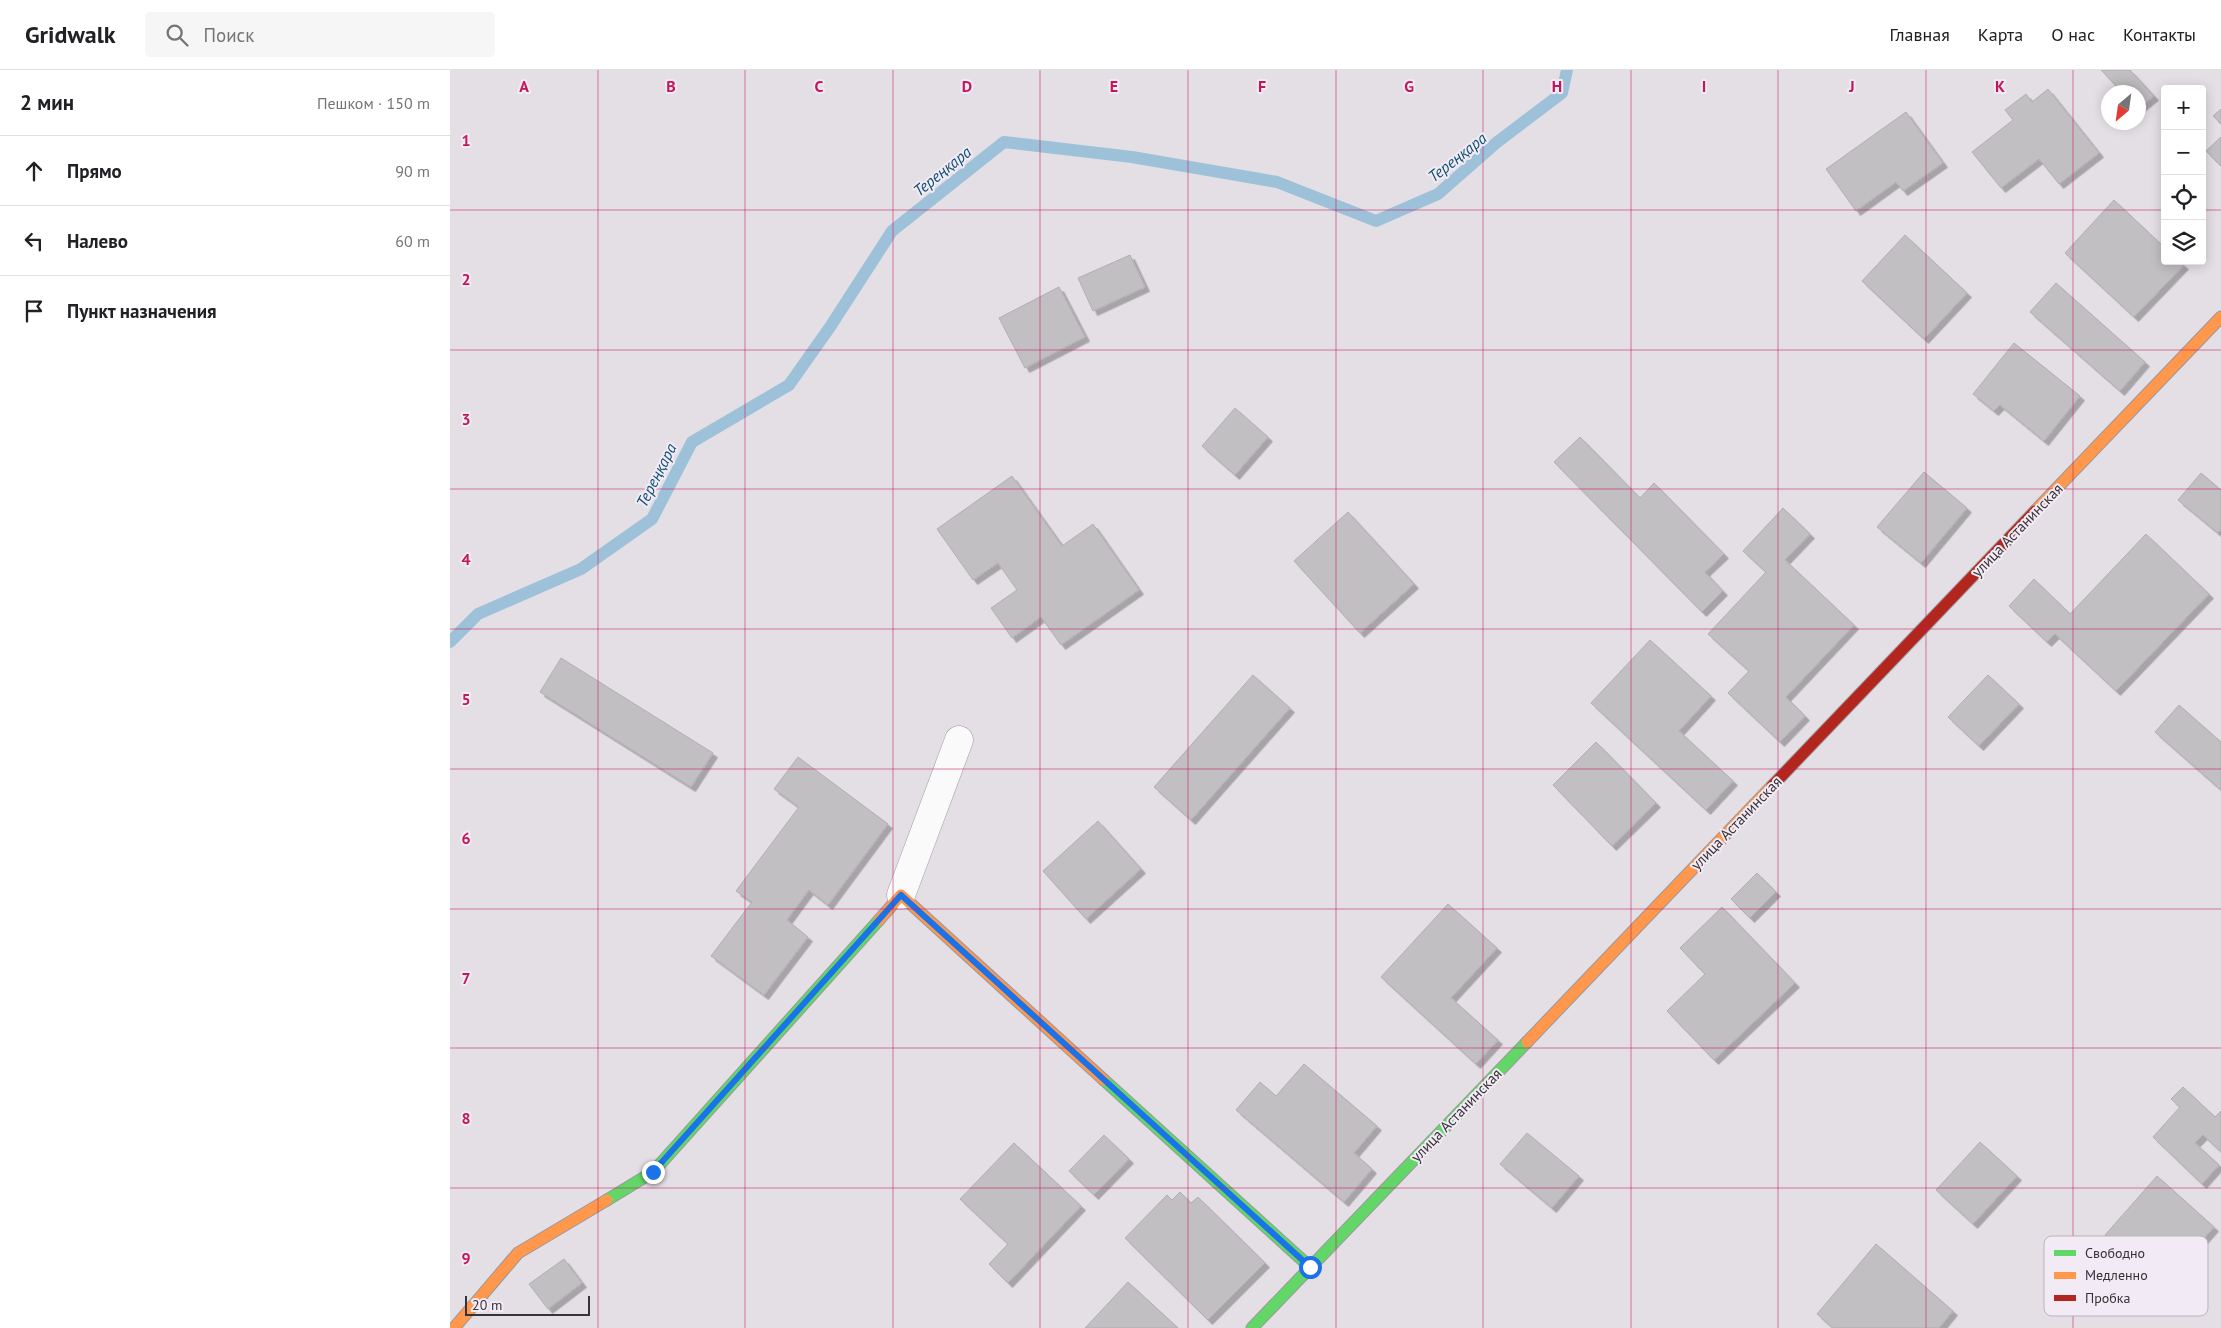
<!DOCTYPE html>
<html lang="ru">
<meta charset="utf-8">
<style>
:root{--surface:#fff;--page:#f6f6f6;--text:#202124;--muted:#757577;--line:#e0e0e0}
body{margin:0;font-family:"PT Sans",sans-serif;background:var(--page);color:var(--text)}
.controls{position:absolute;right:15px;top:15px;display:grid;overflow:hidden;border-radius:5px;box-shadow:0 2px 12px #0003}
.controls button{width:45px;height:45px;display:grid;place-items:center;padding:0;border:0;border-bottom:1px solid var(--line);background:var(--surface);color:var(--text);font:25px sans-serif}
.compass{position:absolute;left:1651px;top:15px;width:45px;height:45px;border-radius:50%;background:var(--surface);box-shadow:0 2px 12px #0003;rotate:209deg}
.scale{position:absolute;left:15px;bottom:12px;width:125px;box-sizing:border-box;padding-left:5px;border:2px solid #373337;border-top:0;font-size:14px;line-height:18px;white-space:nowrap;color:#373337;-webkit-text-stroke:4px #f2eaf4;paint-order:stroke}
.stop{position:absolute;width:15px;height:15px;margin:-11px;border:4px solid #1a73e8;border-radius:50%;background:#fff}
.stop.end{background:#1a73e8;border-color:#fff;box-shadow:0 1px 5px #0008}
.list{margin:0;padding:0;list-style:none}
h2{display:flex;justify-content:space-between;align-items:center;height:65px;margin:0;padding:0 20px;font-size:21px}
h2 small{font-size:16px;font-weight:400;color:var(--muted)}
.list li{display:grid;grid-template-columns:32px 1fr auto;gap:15px;align-items:center;box-sizing:border-box;height:70px;padding:0 20px;border-top:1px solid var(--line)}
.list b{display:block;font-size:19px;white-space:nowrap}
.list em{font-size:16px;font-style:normal;color:var(--muted)}
.icon{flex:none;width:28px;height:28px;fill:none;stroke:currentColor;stroke-width:2;stroke-linecap:round;stroke-linejoin:round}
.map{position:relative;flex:none;width:1771px;height:1258px;overflow:hidden}
header{display:flex;align-items:center;gap:30px;box-sizing:border-box;height:70px;padding:0 25px;background:var(--surface);border-bottom:1px solid var(--line)}
header strong{font-size:24px}
nav{display:flex;gap:28px;margin-inline-start:auto;font-size:18px}
.search{width:350px;height:45px;background:var(--page);display:flex;align-items:center;gap:12px;box-sizing:border-box;padding:0 18px;border-radius:5px;color:var(--muted);font-size:19px}
main{display:flex}
aside{flex:1;background:var(--surface)}
.map>svg:first-child{display:block}
.lines{fill:none;stroke-linecap:round;stroke-linejoin:round}
.stream{stroke:#9dc1d9;stroke-width:12}
.building{fill:#c2bfc3;stroke:#b1aeb2;filter:url(#shadow)}
.street-casing{stroke:#9b989c;stroke-width:29}
.fast-casing{stroke:#9b989c;stroke-width:13}
.slow-casing{stroke:#9b989c;stroke-width:13}
.jam-casing{stroke:#9b989c;stroke-width:13}
.street{stroke:#fbfafb;stroke-width:28}
.fast{stroke:#63d668;stroke-width:11}
.slow{stroke:#ff974d;stroke-width:11}
.jam{stroke:#b3261e;stroke-width:11}
.route{stroke:#1a73e8;stroke-width:6}
.grid{fill:none;stroke:#c2185b;stroke-width:1;stroke-opacity:0.55}
.labels{text-anchor:middle;dominant-baseline:central;stroke-width:4;stroke-linejoin:round;paint-order:stroke}
.street-label{font-size:15px;fill:#373337;stroke:#f2eaf4}
.water-label{font-size:16px;font-style:italic;fill:#0d5171;stroke:#f2eaf4}
.key{fill:#f2eaf4;stroke:#bab3bb;stroke-width:1}
.key-label{font-size:14px;fill:#373337}
.grid-label{font-size:16px;text-anchor:middle;font-weight:bold;fill:#c2185b;stroke:#f2eaf4;stroke-width:4;stroke-linejoin:round;paint-order:stroke}
</style>
<header>
<strong>Gridwalk</strong>
<div class="search"><svg class="icon" aria-label="search" viewBox="0 0 24 24"><circle cx="10" cy="10" r="6"/><path d="M15 15l6 6"/></svg>Поиск</div>
<nav><a>Главная</a><a>Карта</a><a>О нас</a><a>Контакты</a></nav>
</header>
<main>
<aside>
<h2>2 мин<small>Пешком · 150 m</small></h2>
<ul class="list">
<li><svg class="icon" aria-label="ahead" viewBox="0 0 24 24"><path d="M12 20V5M6 11l6-6 6 6"/></svg><div><b>Прямо</b></div><em>90 m</em></li>
<li><svg class="icon" aria-label="left" viewBox="0 0 24 24"><path d="M17 20v-9H6M10 6l-5 5 5 5"/></svg><div><b>Налево</b></div><em>60 m</em></li>
<li><svg class="icon" aria-label="arrive" viewBox="0 0 24 24"><path d="M6 21V4h12l-3 4 3 4H6"/></svg><div><b>Пункт назначения</b></div></li>
</ul>
</aside>
<div class="map">
<svg width="1771" height="1258" viewBox="0 0 1771 1258">
<defs>
<filter id="shadow"><feDropShadow dx="4.5" dy="4.5" stdDeviation="0" flood-color="#0004"/></filter>
</defs>
<rect width="100%" height="100%" fill="#e4dfe5"/>
<g class="lines">
<path class="stream" d="M0 572 28 544 131 499 202 449 242 372 339 315 380 257 442 161 554 72 682 87 827 112 926 151 988 124 1046 73 1112 23 1117 0"/>
</g>
<path class="building" d="M1651 0H1680L1704 26 1688 39V22H1672Z
M1598 19 1649 83 1609 114 1589 89 1551 118 1522 82 1563 50 1555 40 1576 24 1582 32Z
M1771 39V54L1763 46Z
M1456 42 1493 93 1453 121 1446 112 1406 141 1376 99Z
M1771 67V96L1756 81Z
M1664 130 1715 178V191H1729L1734 195 1684 247 1615 183Z
M1455 165 1517 223 1474 269 1412 211Z
M680 185 695 217 643 241 628 208Z
M1606 213 1695 292 1670 321 1580 242Z
M609 217 635 267 575 298 549 248Z
M1564 273 1630 326 1594 371 1550 335 1544 341 1523 324Z
M785 338 818 367 785 405 752 376Z
M1130 367 1190 428 1204 413 1274 484 1255 502 1273 521 1252 542 1104 392Z
M1474 402 1517 438 1471 493 1427 457Z
M1751 403 1771 420V459L1768 463 1728 430Z
M562 406 612 476 643 454 689 520 611 575 591 547 562 568 541 538 567 520 548 493 523 510 487 459Z
M1333 438 1360 464 1335 490 1404 555 1336 627 1355 646 1330 672 1278 623 1299 601 1258 564 1316 502 1293 481Z
M898 442 964 514 910 563 844 491Z
M1696 464 1759 524 1666 621 1605 564 1597 572 1559 536 1584 509 1620 544Z
M1200 570 1261 626 1229 661 1283 711 1256 740 1141 633Z
M111 588 263 683 241 717 90 622Z
M803 605 840 638 741 750 704 717Z
M1538 605 1569 634 1529 676 1498 647Z
M1729 635 1771 672V720L1705 662Z
M1146 672 1206 733 1162 776 1103 715Z
M348 687 438 754 378 835 359 820 337 850 358 867 314 925 261 886 302 832 286 821 349 737 324 719Z
M648 751 691 799 636 849 593 801Z
M1307 803 1326 822 1300 848 1281 829Z
M998 834 1047 878 1001 928 1048 970 1026 994 931 907Z
M1272 837 1345 913 1264 990 1217 941 1255 904 1230 878Z
M854 994 927 1056 904 1083 922 1099 894 1132 786 1040 810 1012 826 1026Z
M1733 1017 1765 1047 1771 1041V1082L1753 1065 1745 1073 1769 1095 1752 1114 1703 1067 1730 1037 1721 1029Z
M1077 1063 1129 1106 1102 1138 1050 1094Z
M654 1065 679 1089 644 1125 619 1101Z
M1530 1072 1567 1106 1523 1154 1486 1120Z
M564 1073 631 1136 558 1213 539 1194 558 1174 510 1129Z
M1707 1106 1764 1157 1712 1216 1655 1165Z
M730 1122 741 1133 748 1127 815 1193 758 1250 675 1168 717 1125 722 1130Z
M1426 1174 1503 1241 1489 1258H1383L1367 1244Z
M114 1189 132 1213 98 1239 79 1214Z
M678 1212 728 1258H635Z"/>
<g class="lines">
<g class="street-casing">
<path id="street" d="M451 825 509 670"/>
</g>
<g class="fast-casing">
<path id="fast" d="M654 1010 860 1197
M157 1130 203 1102 429 850
M802 1258 1077 972"/>
</g>
<g class="slow-casing">
<path id="slow" d="M1585 441 1771 247
M429 850 451 825 654 1010
M1077 972 1322 716
M4 1258 68 1183 157 1130"/>
</g>
<g class="jam-casing">
<path id="jam" d="M1322 716 1585 441"/>
</g>
<use href="#street" class="street"/>
<use href="#fast" class="fast"/>
<use href="#slow" class="slow"/>
<use href="#jam" class="jam"/>
</g>
<g class="lines">
<path class="route" d="M203 1102 451 825 860 1197"/>
</g>
<path class="grid" d="M148 0V1258M295 0V1258M443 0V1258M590 0V1258M738 0V1258M886 0V1258M1033 0V1258M1181 0V1258M1328 0V1258M1476 0V1258M1623 0V1258M0 140H1715M1752 140H1771M0 280H1771M0 419H1771M0 559H1771M0 699H1771M0 839H1771M0 978H1771M0 1118H1771"/>
<g class="labels">
<g class="street-label">
<text transform="translate(1567 460) rotate(-46)">улица Астанинская</text>
<text transform="translate(1286 753) rotate(-46)">улица Астанинская</text>
<text transform="translate(1006 1045) rotate(-46)">улица Астанинская</text>
</g>
<g class="water-label">
<text transform="translate(1007 87) rotate(-38)">Тереңқара</text>
<text transform="translate(492 101) rotate(-39)">Тереңқара</text>
<text transform="translate(206 405) rotate(-63)">Тереңқара</text>
</g>
</g>
<rect x="1594" y="1166" width="164" height="80" rx="8" class="key"/>
<rect x="1604" y="1180" width="22" height="6" fill="#63d668"/>
<rect x="1604" y="1202" width="22" height="7" fill="#ff974d"/>
<rect x="1604" y="1225" width="22" height="6" fill="#b3261e"/>
<g class="key-label">
<text x="1635" y="1188">Свободно</text>
<text x="1635" y="1210">Медленно</text>
<text x="1635" y="1233">Пробка</text>
</g>
<g class="grid-label">
<text x="74" y="22">A</text>
<text x="221" y="22">B</text>
<text x="369" y="22">C</text>
<text x="517" y="22">D</text>
<text x="664" y="22">E</text>
<text x="812" y="22">F</text>
<text x="959" y="22">G</text>
<text x="1107" y="22">H</text>
<text x="1254" y="22">I</text>
<text x="1402" y="22">J</text>
<text x="1550" y="22">K</text>
<text x="16" y="76">1</text>
<text x="16" y="215">2</text>
<text x="16" y="355">3</text>
<text x="16" y="495">4</text>
<text x="16" y="635">5</text>
<text x="16" y="774">6</text>
<text x="16" y="914">7</text>
<text x="16" y="1054">8</text>
<text x="16" y="1194">9</text>
</g>
</svg>
<div class="controls">
<button>+</button>
<button>−</button>
<button><svg class="icon" aria-label="locate" viewBox="0 0 24 24"><circle cx="12" cy="12" r="6"/><path d="M12 2v4M12 18v4M2 12h4M18 12h4"/></svg></button>
<button><svg class="icon" aria-label="layers" viewBox="0 0 24 24"><path d="M12 4l9 5-9 5-9-5zM3 14l9 5 9-5"/></svg></button>
</div>
<svg class="compass" viewBox="-18 -18 36 36"><path d="M0-13l5 13h-10z" fill="#e53935"/><path d="M0 13l5-13h-10z" fill="#757577"/></svg>
<div class="scale">20 m</div>
<div class="stop" style="left:860px;top:1197px"></div>
<div class="stop end" style="left:203px;top:1102px"></div>
</div>
</main>
